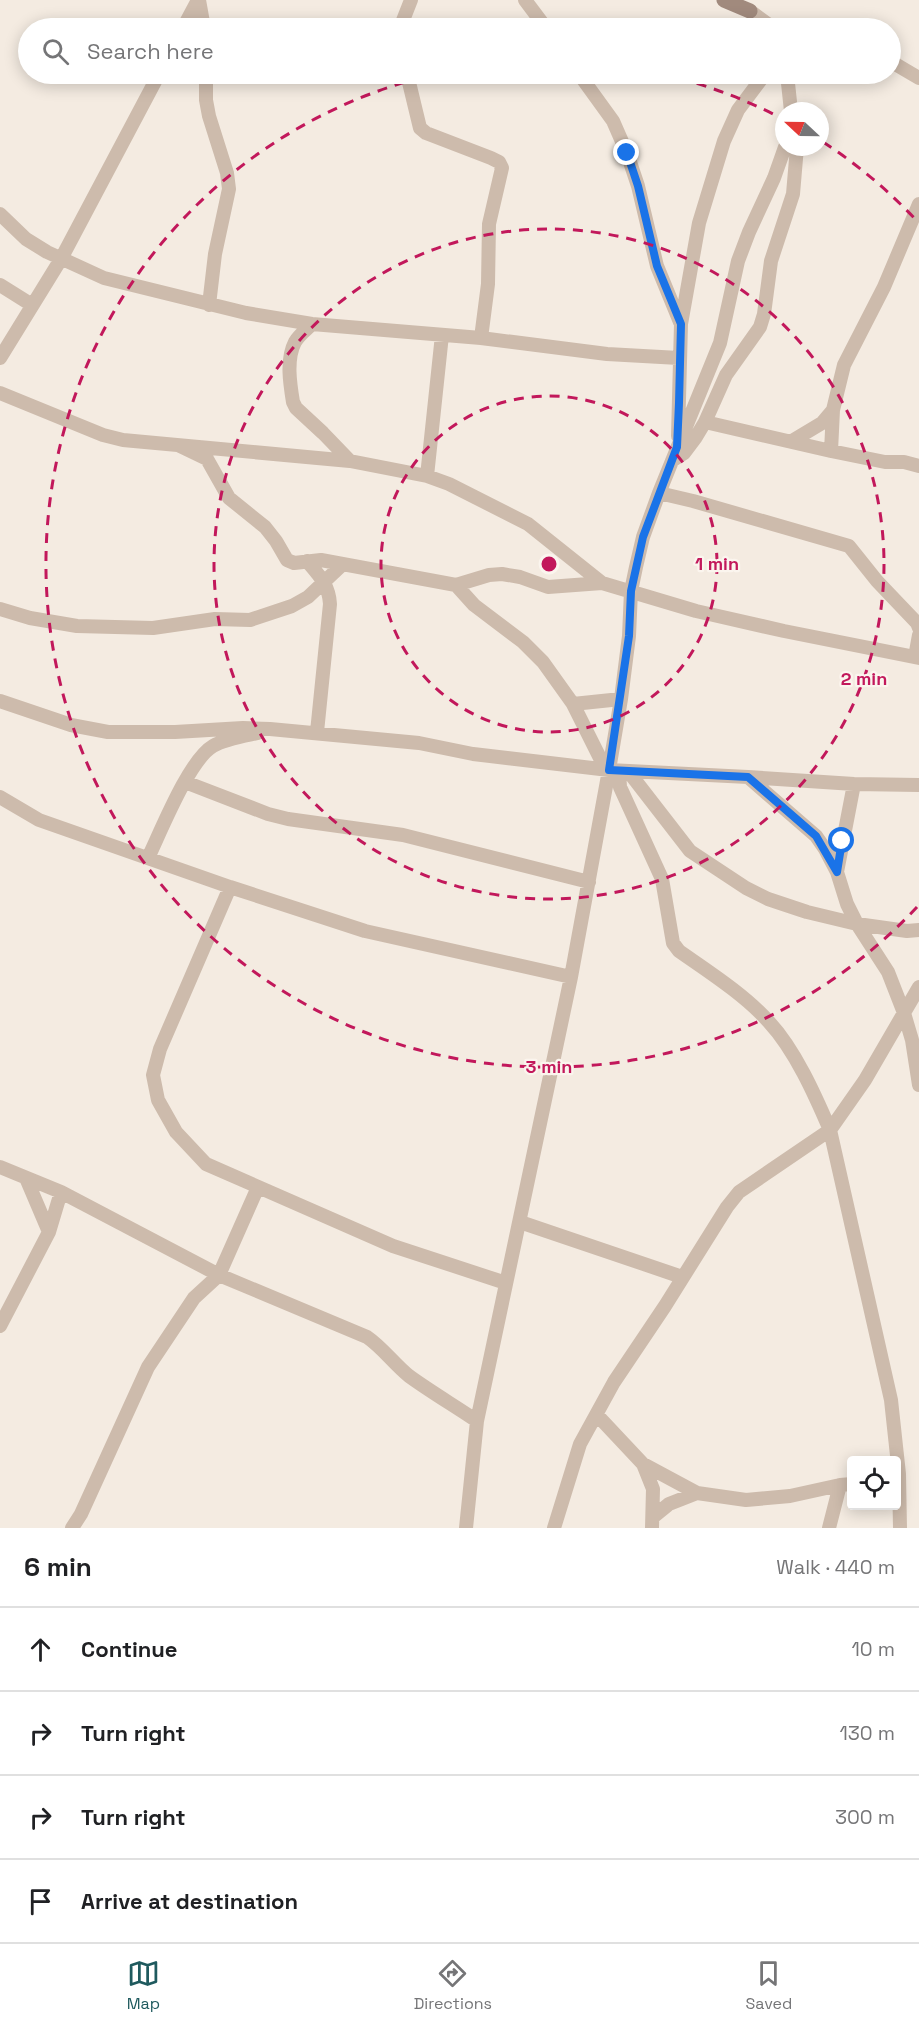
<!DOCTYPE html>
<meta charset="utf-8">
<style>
:root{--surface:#fff;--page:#f6f6f6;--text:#202124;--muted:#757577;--line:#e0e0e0;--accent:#1f5a5e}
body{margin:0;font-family:"Space Grotesk",sans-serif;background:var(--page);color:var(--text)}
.controls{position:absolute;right:18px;bottom:18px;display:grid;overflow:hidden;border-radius:6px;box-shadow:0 3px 15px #0003}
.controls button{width:54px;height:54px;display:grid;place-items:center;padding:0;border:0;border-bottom:2px solid var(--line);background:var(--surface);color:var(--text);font:30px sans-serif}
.compass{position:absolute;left:775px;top:102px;width:54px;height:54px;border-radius:50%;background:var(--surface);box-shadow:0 3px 15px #0003;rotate:292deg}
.stop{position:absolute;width:18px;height:18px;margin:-14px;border:4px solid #1a73e8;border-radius:50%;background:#fff}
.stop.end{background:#1a73e8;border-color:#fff;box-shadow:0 2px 6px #0008}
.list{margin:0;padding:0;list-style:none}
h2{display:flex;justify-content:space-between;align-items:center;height:78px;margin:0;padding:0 24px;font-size:26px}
h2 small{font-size:20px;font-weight:400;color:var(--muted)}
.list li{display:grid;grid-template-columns:39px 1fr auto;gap:18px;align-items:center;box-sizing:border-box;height:84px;padding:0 24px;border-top:2px solid var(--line)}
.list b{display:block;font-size:22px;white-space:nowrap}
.list em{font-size:20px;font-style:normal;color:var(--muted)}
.icon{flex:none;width:33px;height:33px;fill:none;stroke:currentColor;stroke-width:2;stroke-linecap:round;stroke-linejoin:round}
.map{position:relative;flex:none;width:919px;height:1528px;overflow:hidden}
.search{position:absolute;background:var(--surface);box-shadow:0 3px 15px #0003;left:18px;right:18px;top:18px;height:66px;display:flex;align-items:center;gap:15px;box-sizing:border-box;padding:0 21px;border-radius:33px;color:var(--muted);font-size:22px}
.sheet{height:414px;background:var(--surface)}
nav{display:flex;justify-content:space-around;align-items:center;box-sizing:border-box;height:84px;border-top:2px solid var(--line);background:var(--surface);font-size:16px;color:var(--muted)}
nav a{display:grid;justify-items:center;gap:3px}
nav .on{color:var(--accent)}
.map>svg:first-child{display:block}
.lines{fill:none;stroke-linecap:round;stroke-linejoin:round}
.street{stroke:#cdbbac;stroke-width:14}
.secondary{stroke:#a18a7d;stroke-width:15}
.route{stroke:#1a73e8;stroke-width:8}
.ring{fill:none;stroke:#c2185b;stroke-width:3;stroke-dasharray:10 8}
.centre{fill:#c2185b;stroke:#fbf5ee;stroke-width:3}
.ring-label{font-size:18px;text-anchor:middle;font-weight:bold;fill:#c2185b;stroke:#fbf5ee;stroke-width:4.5;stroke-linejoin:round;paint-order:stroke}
</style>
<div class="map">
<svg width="919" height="1528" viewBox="0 0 919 1528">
<rect width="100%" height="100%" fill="#f4ebe1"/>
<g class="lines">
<path class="street" d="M199 0 204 28
M525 0 546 28
M750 11 773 28
M183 28 198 0
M400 28 411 0
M890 61 919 78
M206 74V100L209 116 227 173 229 189 215 254 209 305
M407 74 420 128 426 133 491 158 499 162 502 168 489 224 488 284 481 338
M579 74 613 121 627 153 638 186 657 266 680 322
M787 74 791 111
M0 214 26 239 47 252 104 278 246 313 312 324 481 338 607 354 679 358
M0 285 32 305
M312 324C306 330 299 335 295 342 286 359 290 384 293 402L296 408 323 433 350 461
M0 358 61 259 159 74
M0 393 103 435 123 440 350 461 427 476 449 484 528 524 602 583
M705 422 831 451 885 462H904L919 466
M678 436 681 324 699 223 724 141 738 110 765 74
M792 441 822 423 833 410
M180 446 207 459 229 498 265 527 276 541 287 560 294 563 321 560 456 585 489 575 502 574 520 577 548 587 602 583 696 611 784 631 919 658
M831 451 833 410 844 365 884 287 919 204
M673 460 684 453 696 437 705 422 726 375 760 327 764 314 771 261 793 194 797 147
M427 476 442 335
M659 493 693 501 849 546 877 581 917 623 919 628
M307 561C319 575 329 585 330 604L317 732
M456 585 474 605 523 642 543 662 573 704 600 758 610 764
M0 609 30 618 77 626 153 628 215 619 250 620 292 606 308 597 343 564
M915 657 919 635
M0 701 71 725 108 732H175L243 728 270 729 419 743 473 754 609 770 748 777 854 784 919 785
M573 704 621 699
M619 771 620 787 662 879 673 943 679 951C709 972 745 995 769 1022 795 1050 815 1095 830 1130L891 1400 899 1474 900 1528
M628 771 690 851 746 888 768 899 807 912 857 924 907 931 919 930
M748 777 816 836 825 849 837 872 847 904 857 924 888 972 904 1013 912 1040 919 1085
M185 782 268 814 288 819 403 835 589 882
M0 797 39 820 230 887 365 931 571 977
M148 858C161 831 189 760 213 746 225 739 244 736 258 733
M837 872 854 784
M230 887 160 1049 153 1075 158 1100 176 1132 206 1164 393 1246 506 1283
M0 1167 61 1192 219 1275 367 1337C383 1348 394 1364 409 1376 431 1392 455 1406 477 1421
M26 1178 49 1232
M520 1222 682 1277
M0 1326 49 1232 61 1192
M597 1415 643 1464 697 1493 746 1500 790 1496 840 1485
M643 1464 653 1489 652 1528
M653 1517 669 1504 697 1493
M72 1528 81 1514 148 1367 194 1298 219 1275 258 1187
M466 1528 477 1421 571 977 609 770 621 699 629 636 631 591 636 567 643 537 659 493 720 343 738 261 749 232 774 178 785 147
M554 1528 580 1444 614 1382 665 1306 727 1207 739 1192 830 1130 865 1080 919 987
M829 1528 840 1485 852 1484"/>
<path class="secondary" d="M724 0 750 11"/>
</g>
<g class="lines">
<path class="route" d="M627 153 638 186 657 266 681 324 679 403 677 447 643 537 631 591 629 636 609 770 748 777 816 836 837 872 842 841"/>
</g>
<g class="ring">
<circle cx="549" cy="564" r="168"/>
<circle cx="549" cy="564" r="335"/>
<path d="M917 907A503 503 0 1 1 436 74M662 74A503 503 0 0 1 781 118M823 142A503 503 0 0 1 917 221"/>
</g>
<circle cx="549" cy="564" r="9" class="centre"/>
<g class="ring-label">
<text x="717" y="570">1 min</text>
<text x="864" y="685">2 min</text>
<text x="549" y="1073">3 min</text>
</g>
</svg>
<div class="controls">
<button><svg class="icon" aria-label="locate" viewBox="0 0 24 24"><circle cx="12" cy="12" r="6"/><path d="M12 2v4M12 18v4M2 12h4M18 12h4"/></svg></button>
</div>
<svg class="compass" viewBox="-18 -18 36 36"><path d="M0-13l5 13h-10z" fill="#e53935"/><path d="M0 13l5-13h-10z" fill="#757577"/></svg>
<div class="stop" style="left:842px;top:841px"></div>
<div class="stop end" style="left:627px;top:153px"></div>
<div class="search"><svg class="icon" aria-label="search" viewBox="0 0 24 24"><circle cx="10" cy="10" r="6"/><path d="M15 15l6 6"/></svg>Search here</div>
</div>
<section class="sheet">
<h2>6 min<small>Walk · 440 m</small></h2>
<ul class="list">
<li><svg class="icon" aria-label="ahead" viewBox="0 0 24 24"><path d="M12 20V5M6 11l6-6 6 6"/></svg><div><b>Continue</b></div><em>10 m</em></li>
<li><svg class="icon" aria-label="right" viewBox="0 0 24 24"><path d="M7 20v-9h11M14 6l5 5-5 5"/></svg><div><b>Turn right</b></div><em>130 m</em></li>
<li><svg class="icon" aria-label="right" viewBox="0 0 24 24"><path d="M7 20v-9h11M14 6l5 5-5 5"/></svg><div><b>Turn right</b></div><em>300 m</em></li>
<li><svg class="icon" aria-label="arrive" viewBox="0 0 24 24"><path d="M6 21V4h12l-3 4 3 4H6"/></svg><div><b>Arrive at destination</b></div></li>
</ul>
</section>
<nav>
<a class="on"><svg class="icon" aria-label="map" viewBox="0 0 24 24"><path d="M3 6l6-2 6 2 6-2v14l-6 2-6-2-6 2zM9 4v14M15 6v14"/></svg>Map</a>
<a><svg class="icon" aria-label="directions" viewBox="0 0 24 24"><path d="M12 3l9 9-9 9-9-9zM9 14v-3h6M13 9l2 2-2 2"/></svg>Directions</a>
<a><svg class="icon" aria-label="saved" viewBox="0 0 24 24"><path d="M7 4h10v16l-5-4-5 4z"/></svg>Saved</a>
</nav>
